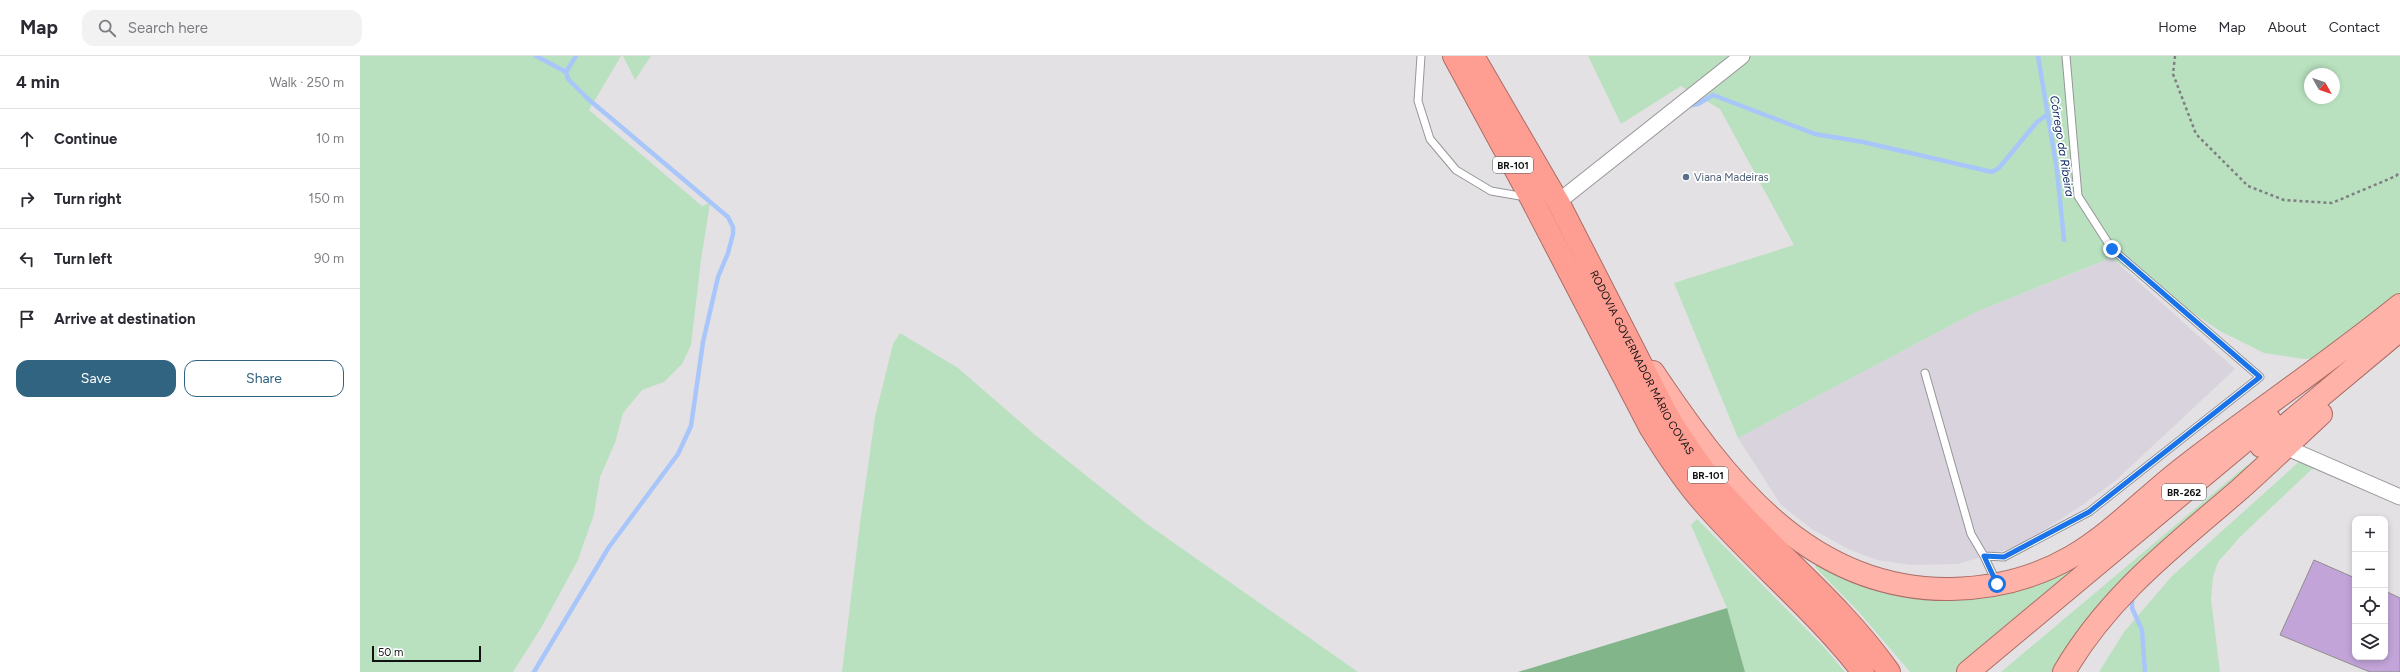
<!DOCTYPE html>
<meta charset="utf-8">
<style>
:root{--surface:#fff;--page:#f2f2f3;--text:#2b2b33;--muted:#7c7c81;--line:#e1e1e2;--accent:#316481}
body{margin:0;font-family:Figtree,sans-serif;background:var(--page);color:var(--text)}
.controls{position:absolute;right:12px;bottom:12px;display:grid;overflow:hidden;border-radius:8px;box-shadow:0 2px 6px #0003}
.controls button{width:36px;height:36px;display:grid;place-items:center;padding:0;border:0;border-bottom:1px solid var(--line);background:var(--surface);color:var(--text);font:20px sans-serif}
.compass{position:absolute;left:1944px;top:12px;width:36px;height:36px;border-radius:50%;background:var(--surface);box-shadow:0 2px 6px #0003;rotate:130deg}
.scale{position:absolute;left:12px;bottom:10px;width:109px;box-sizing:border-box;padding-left:4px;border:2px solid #121213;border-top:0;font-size:11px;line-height:14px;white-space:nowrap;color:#121213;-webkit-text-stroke:3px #fff;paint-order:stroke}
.stop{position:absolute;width:12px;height:12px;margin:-9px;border:3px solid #1a73e8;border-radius:50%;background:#fff}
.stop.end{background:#1a73e8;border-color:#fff;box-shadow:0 1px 4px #0008}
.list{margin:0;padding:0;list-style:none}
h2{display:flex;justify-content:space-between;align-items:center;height:52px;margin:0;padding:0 16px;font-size:17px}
h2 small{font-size:13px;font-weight:400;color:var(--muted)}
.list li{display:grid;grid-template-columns:26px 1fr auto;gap:12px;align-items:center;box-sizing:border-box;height:60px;padding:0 16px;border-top:1px solid var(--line)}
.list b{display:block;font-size:15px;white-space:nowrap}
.list em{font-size:13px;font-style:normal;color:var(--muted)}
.actions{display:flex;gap:8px;padding:12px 16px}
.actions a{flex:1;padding:9px 0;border:1px solid var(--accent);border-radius:12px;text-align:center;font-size:14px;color:var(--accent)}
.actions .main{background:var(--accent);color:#fff}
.icon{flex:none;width:22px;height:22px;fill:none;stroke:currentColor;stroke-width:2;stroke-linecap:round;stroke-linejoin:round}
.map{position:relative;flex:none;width:2040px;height:616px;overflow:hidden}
header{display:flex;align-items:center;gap:24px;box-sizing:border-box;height:56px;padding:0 20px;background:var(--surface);border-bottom:1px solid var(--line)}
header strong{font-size:19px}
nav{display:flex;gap:22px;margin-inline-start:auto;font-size:14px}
.search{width:280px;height:36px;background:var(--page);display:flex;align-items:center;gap:10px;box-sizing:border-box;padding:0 14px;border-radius:12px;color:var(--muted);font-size:15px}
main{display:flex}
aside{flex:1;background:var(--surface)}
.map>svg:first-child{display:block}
.built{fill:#d8d3dd}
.green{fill:#b9e1bf;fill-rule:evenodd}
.forest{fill:#83b58b}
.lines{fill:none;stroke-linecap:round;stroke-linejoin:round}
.stream{stroke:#a9c6fa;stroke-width:4.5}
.building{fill:#c2a4d8;stroke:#8f8e90}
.service-casing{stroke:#979598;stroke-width:9}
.minor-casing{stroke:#979598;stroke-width:17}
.trunk-casing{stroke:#ab6d66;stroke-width:24}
.motorway-casing{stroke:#ab6d66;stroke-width:24}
.path{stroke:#7f7e80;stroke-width:2.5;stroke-dasharray:3 3;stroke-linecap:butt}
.service{stroke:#fff;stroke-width:7}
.minor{stroke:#fff;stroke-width:15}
.trunk{stroke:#feb2a8;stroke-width:22}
.motorway{stroke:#fe9e93;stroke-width:22}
.route{stroke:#1a73e8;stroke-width:5}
.service-dot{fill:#5c6f8a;stroke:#fff;stroke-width:1.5}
.labels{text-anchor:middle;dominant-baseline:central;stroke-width:3.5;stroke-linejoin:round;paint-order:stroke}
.shield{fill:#fff;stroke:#59595a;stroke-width:1}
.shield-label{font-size:10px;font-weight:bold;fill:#121213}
.service-label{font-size:11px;fill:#4e5e75;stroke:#fff;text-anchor:start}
.street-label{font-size:11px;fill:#121213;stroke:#fff}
.water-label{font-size:12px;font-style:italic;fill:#0c2a66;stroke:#fff}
</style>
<header>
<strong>Map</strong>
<div class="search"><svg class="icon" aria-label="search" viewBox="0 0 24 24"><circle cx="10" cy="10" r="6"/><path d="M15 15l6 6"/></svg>Search here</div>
<nav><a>Home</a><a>Map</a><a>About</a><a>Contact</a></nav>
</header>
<main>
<aside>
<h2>4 min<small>Walk · 250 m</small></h2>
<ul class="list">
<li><svg class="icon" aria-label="ahead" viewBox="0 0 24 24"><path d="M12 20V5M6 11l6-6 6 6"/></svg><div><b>Continue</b></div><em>10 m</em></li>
<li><svg class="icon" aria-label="right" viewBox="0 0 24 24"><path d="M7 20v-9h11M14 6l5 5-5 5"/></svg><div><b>Turn right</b></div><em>150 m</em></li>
<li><svg class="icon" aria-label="left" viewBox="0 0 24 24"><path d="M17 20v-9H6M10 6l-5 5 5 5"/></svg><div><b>Turn left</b></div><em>90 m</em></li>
<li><svg class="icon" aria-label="arrive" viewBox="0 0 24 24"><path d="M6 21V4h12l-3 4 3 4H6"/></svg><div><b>Arrive at destination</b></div></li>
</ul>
<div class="actions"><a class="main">Save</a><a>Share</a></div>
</aside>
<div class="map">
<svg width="2040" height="616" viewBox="0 0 2040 616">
<rect width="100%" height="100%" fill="#e3e1e4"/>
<path class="built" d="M1752 202 1875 313 1755 425 1718 452 1658 490 1598 508 1552 509 1517 504 1488 493 1452 473 1421 449 1378 382 1616 256Z"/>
<path class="green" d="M0 0H261L229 54 342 150 350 147 341 204 331 289 322 308 304 326 282 334 263 357 255 387 240 421 234 458 218 504 181 572 153 616H0Z
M263 0H291L275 24Z
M1228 0H2040V236L1964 302 1944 303 1904 297 1860 275 1751 202 1616 256 1378 382 1314 227 1434 189 1360 53 1321 30 1261 68ZM1950 18H1974V42H1950Z
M540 277 598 312 674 378 787 468 998 616H482L500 467 515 361 533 288Z
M1950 396 1971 412 1952 413 1881 480 1858 506 1853 521 1851 543 1860 616H1739L1764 576 1812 520Z
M1887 409 1891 413 1697 616H1641Z
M1337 463 1462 589 1485 616H1385L1367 552 1331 469Z
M1740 492 1597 616H1550L1498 555 1455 511 1459 505 1562 538Z"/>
<path class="forest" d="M1367 552 1385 616H1158Z"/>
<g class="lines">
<path class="stream" d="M176 0 206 16
M1678 0 1697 115 1704 184
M1327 50 1338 48 1353 39 1455 78 1503 86 1632 116 1639 112 1677 66 1688 58
M1772 541V552L1782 574 1785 616
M174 616 249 491 318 398 331 370 343 286 358 221 368 197 373 178V171L368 161 227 42 208 23 206 16 216 0"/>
</g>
<path class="building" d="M1954 504 1995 522V601H2025V535L2040 542V616H2010L1920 579Z"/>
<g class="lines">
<g class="service-casing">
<path id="service" d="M1061 0 1058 45 1070 83 1096 114 1131 135 1166 141
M1565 317 1611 478 1624 500 1644 501 1729 456 1900 321 1752 193 1718 140 1706 0
M1624 500 1636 525"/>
</g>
<g class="minor-casing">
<path id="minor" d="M1198 146 1382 0
M1925 391 2040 441"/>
</g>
<g class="trunk-casing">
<path id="trunk" d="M1293 316C1365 423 1448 535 1591 533 1632 532 1675 522 1711 501 1754 476 1788 438 1828 408 1898 354 1971 305 2040 249
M1901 390 2040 274
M1608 616 1910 364
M1704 616C1749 539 1813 491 1879 434 1907 409 1934 383 1961 358"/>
</g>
<g class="motorway-casing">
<g id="motorway">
<path d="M1094 0 1171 142 1290 371C1306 397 1323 423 1343 446 1394 505 1455 554 1503 616"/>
<path id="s1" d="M1113 0 1198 146 1308 361C1323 385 1339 409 1357 431 1412 495 1480 546 1529 616"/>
</g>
</g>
<path class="path" d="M1815 0 1813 18 1836 78 1888 130 1924 144 1972 147 2036 120 2040 116"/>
<use href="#service" class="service"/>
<use href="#minor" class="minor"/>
<use href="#trunk" class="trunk"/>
<use href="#motorway" class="motorway"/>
</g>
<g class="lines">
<path class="route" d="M1637 528 1624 500 1644 501 1729 456 1900 321 1752 193"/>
</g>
<circle class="service-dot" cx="1326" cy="121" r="4"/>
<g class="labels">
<g class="shield">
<rect x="1133" y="101" width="40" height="16" rx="3"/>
<rect x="1328" y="411" width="40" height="16" rx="3"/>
<rect x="1802" y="428" width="44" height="16" rx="3"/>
</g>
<g class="shield-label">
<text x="1153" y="109">BR-101</text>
<text x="1348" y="419">BR-101</text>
<text x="1824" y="436">BR-262</text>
</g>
<g class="service-label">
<text x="1334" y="121">Viana Madeiras</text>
</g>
<g class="street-label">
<text stroke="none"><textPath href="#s1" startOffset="350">RODOVIA GOVERNADOR MÁRIO COVAS</textPath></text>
</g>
<g class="water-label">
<text transform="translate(1702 90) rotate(81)">Córrego da Ribeira</text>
</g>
</g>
</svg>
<div class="controls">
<button>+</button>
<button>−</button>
<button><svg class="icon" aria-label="locate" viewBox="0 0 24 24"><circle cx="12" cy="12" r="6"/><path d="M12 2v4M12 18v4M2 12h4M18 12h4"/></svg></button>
<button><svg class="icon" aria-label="layers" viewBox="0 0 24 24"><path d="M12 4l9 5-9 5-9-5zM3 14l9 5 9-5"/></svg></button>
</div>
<svg class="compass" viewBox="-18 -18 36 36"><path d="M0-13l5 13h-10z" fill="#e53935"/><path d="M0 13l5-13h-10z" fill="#7c7c81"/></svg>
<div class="scale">50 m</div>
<div class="stop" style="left:1637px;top:528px"></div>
<div class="stop end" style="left:1752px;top:193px"></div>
</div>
</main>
